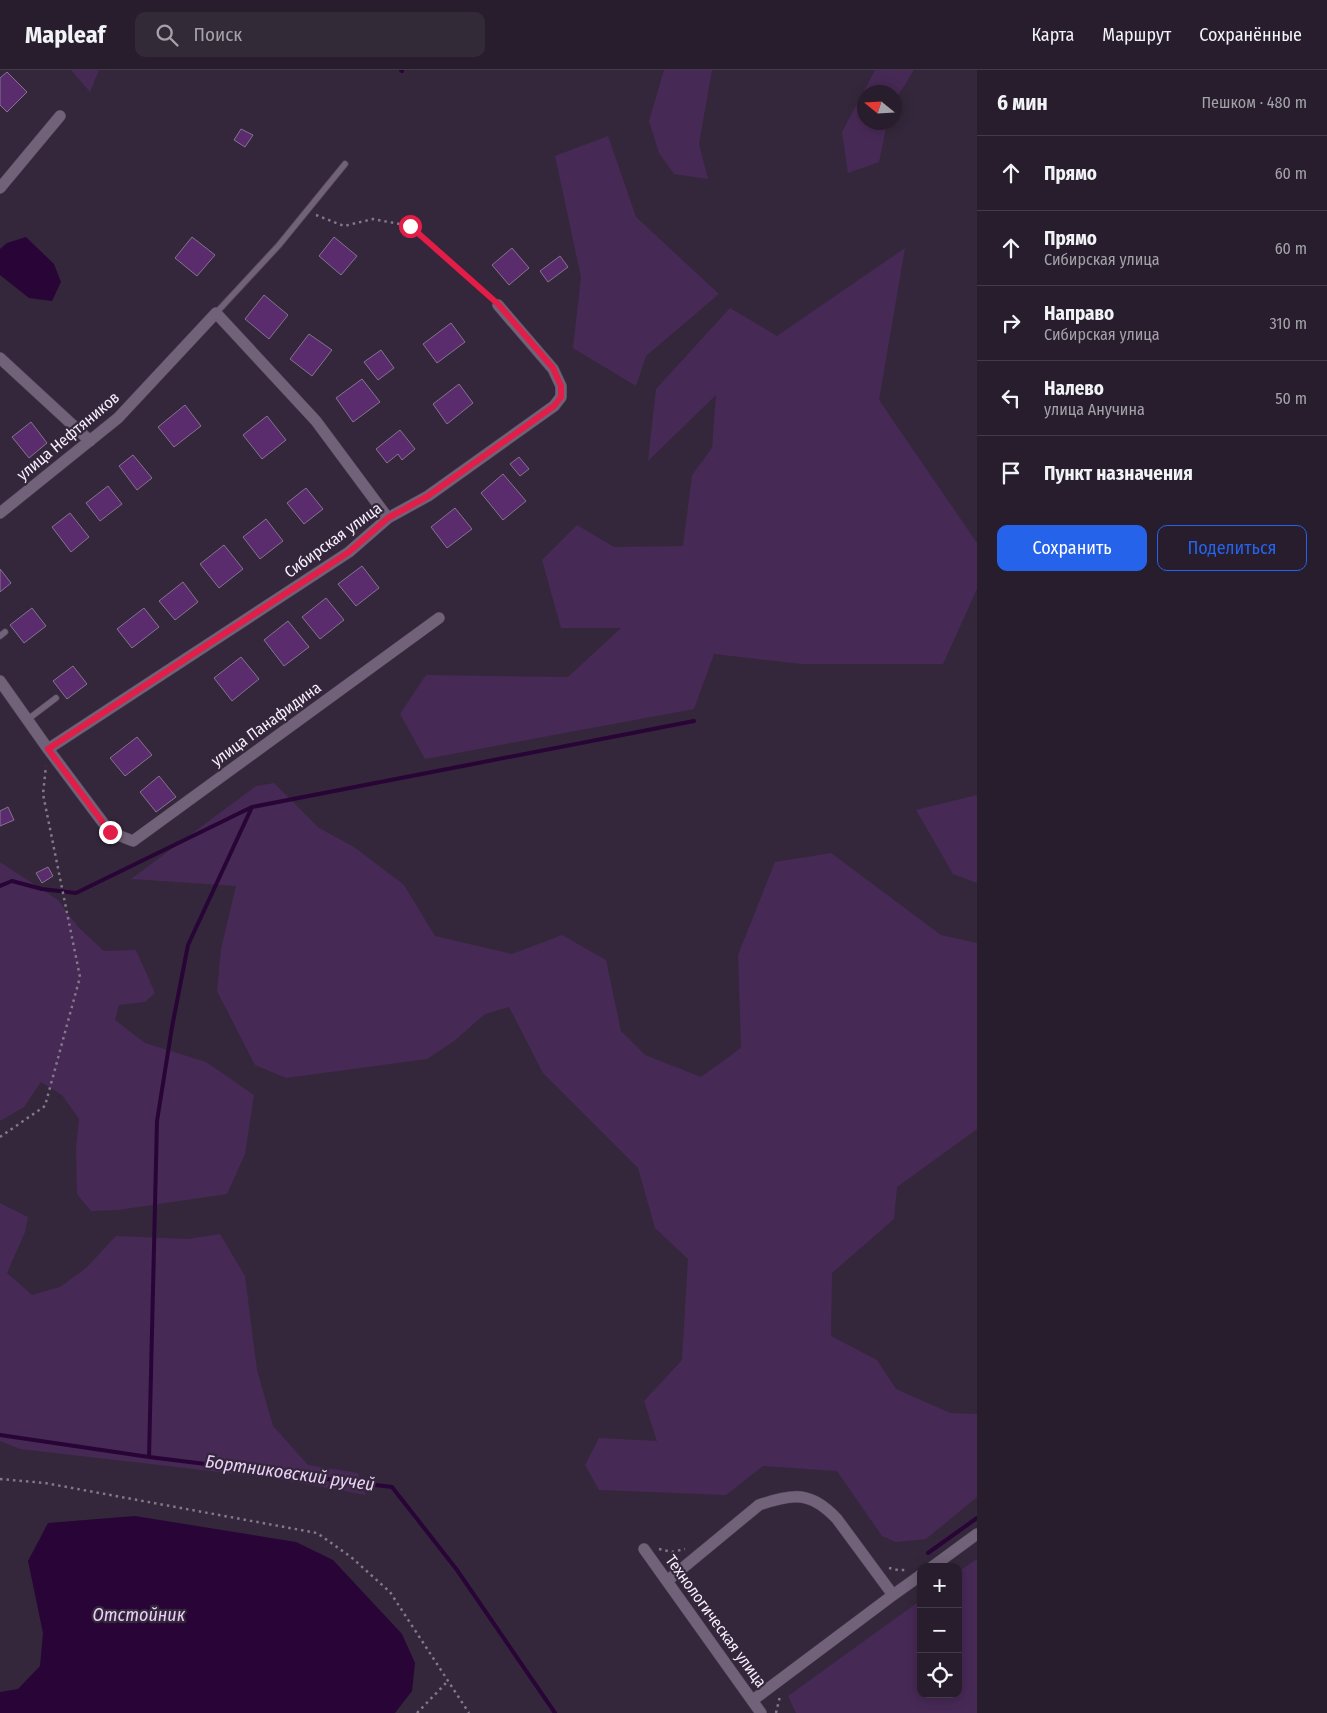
<!DOCTYPE html>
<html lang="ru">
<meta charset="utf-8">
<style>
:root{--surface:#271d2c;--page:#332a38;--text:#f1f3f6;--muted:#a4a2a9;--line:#433b48;--accent:#2563eb}
body{margin:0;font-family:"Fira Sans Condensed",sans-serif;background:var(--page);color:var(--text)}
.controls{position:absolute;right:15px;bottom:15px;display:grid;overflow:hidden;border-radius:10px;box-shadow:0 2px 12px #0003}
.controls button{width:45px;height:45px;display:grid;place-items:center;padding:0;border:0;border-bottom:1px solid var(--line);background:var(--surface);color:var(--text);font:25px sans-serif}
.compass{position:absolute;left:857px;top:15px;width:45px;height:45px;border-radius:50%;background:var(--surface);box-shadow:0 2px 12px #0003;rotate:288deg}
.stop{position:absolute;width:15px;height:15px;margin:-11px;border:4px solid #e11d48;border-radius:50%;background:#fff}
.stop.end{background:#e11d48;border-color:#fff;box-shadow:0 1px 5px #0008}
.list{margin:0;padding:0;list-style:none}
h2{display:flex;justify-content:space-between;align-items:center;height:65px;margin:0;padding:0 20px;font-size:21px}
h2 small{font-size:16px;font-weight:400;color:var(--muted)}
.list li{display:grid;grid-template-columns:32px 1fr auto;gap:15px;align-items:center;box-sizing:border-box;height:75px;padding:0 20px;border-top:1px solid var(--line)}
.list b{display:block;font-size:19px;white-space:nowrap}
.list p{margin:0;font-size:16px;white-space:nowrap;color:var(--muted)}
.list em{font-size:16px;font-style:normal;color:var(--muted)}
.actions{display:flex;gap:10px;padding:15px 20px}
.actions a{flex:1;padding:11px 0;border:1px solid var(--accent);border-radius:10px;text-align:center;font-size:18px;color:var(--accent)}
.actions .main{background:var(--accent);color:#fff}
.icon{flex:none;width:28px;height:28px;fill:none;stroke:currentColor;stroke-width:2;stroke-linecap:round;stroke-linejoin:round}
.map{position:relative;flex:none;width:977px;height:1643px;overflow:hidden}
header{display:flex;align-items:center;gap:30px;box-sizing:border-box;height:70px;padding:0 25px;background:var(--surface);border-bottom:1px solid var(--line)}
header strong{font-size:24px}
nav{display:flex;gap:28px;margin-inline-start:auto;font-size:18px}
.search{width:350px;height:45px;background:var(--page);display:flex;align-items:center;gap:12px;box-sizing:border-box;padding:0 18px;border-radius:10px;color:var(--muted);font-size:19px}
main{display:flex}
aside{flex:1;background:var(--surface)}
.map>svg:first-child{display:block}
.green{fill:#472955}
.water{fill:#280536}
.lines{fill:none;stroke-linecap:round;stroke-linejoin:round}
.stream{stroke:#280536;stroke-width:4}
.building{fill:#5a2c6e;stroke:#84748c}
.service-casing{stroke:#514556;stroke-width:7}
.minor-casing{stroke:#514556;stroke-width:12}
.path{stroke:#837889;stroke-width:2.5;stroke-dasharray:2.5 4;stroke-linecap:butt}
.service{stroke:#716279;stroke-width:5.5}
.minor{stroke:#716279;stroke-width:11}
.route{stroke:#e11d48;stroke-width:6}
.labels{text-anchor:middle;dominant-baseline:central;stroke-width:4.5;stroke-linejoin:round;paint-order:stroke}
.street-label{font-size:16px;fill:#f7eefc;stroke:#34273b}
.water-label{font-size:18px;font-style:italic;fill:#ead0f7;stroke:#34273b}
</style>
<header>
<strong>Mapleaf</strong>
<div class="search"><svg class="icon" aria-label="search" viewBox="0 0 24 24"><circle cx="10" cy="10" r="6"/><path d="M15 15l6 6"/></svg>Поиск</div>
<nav><a>Карта</a><a>Маршрут</a><a>Сохранённые</a></nav>
</header>
<main>
<div class="map">
<svg width="977" height="1643" viewBox="0 0 977 1643">
<rect width="100%" height="100%" fill="#34273b"/>
<path class="green" d="M71 0H99L90 22Z
M664 0H712L699 74 708 109 674 104 659 83 649 51Z
M875 0H914L895 30 894 22H864V52L887 53 879 92 848 103 842 62Z
M608 66 636 147 719 224 646 286 636 316 573 278 581 207 555 86Z
M905 178 879 330 977 473V519L943 594H802L714 584 694 639 425 689 400 644 426 605 568 607 621 558H561L542 490 577 455 614 477 683 476 692 405 712 378 716 325 648 391 656 319 730 238 777 266Z
M274 713 319 758 354 777 404 815 435 866 512 884 562 865 606 890 621 961 645 985 701 1007 741 978 738 885 775 792 831 783 941 865 977 873V1059L897 1117 894 1149 832 1203 831 1266 877 1290 896 1319 950 1343 977 1344V1427L926 1469 896 1472 882 1466 837 1401 763 1396 726 1425 599 1420 585 1395 599 1368 657 1371 644 1331 682 1290 688 1189 655 1158 638 1098 543 1003 509 937 485 944 454 971 427 989 286 1008 255 995 217 921 221 879 236 816 131 809 256 716Z
M977 725V813L953 804 916 740Z
M0 792 58 830 78 857 104 881 136 880 155 923 145 932 119 935 115 950 145 973 206 992 254 1025 245 1084 227 1124 118 1140 91 1141 77 1124 76 1078 79 1049 62 1025 41 1012 24 1037 0 1051Z
M0 1133 28 1147 25 1162 7 1203 32 1225 60 1217 86 1198 116 1166 188 1169 220 1164 245 1206 257 1300 273 1356 308 1395 358 1403 366 1425 279 1409 20 1379 0 1371Z
M977 1489V1643H796L788 1626 921 1530V1624H958V1502Z"/>
<path class="water" d="M26 167 54 194 61 212 52 231 29 228 0 205V179L7 173Z
M135 1446 296 1472 333 1490 402 1564 415 1593 412 1621 395 1643H0V1622L18 1619 40 1596 43 1563 28 1491 48 1453Z"/>
<g class="lines">
<path class="stream" d="M401 0 402 1
M0 816 12 811 42 819 76 823 252 737 694 651
M0 1365 149 1387 392 1417 457 1500 555 1643
M149 1387 157 1051 172 957 188 875 252 737
M928 1483 977 1448"/>
</g>
<path class="building" d="M7 2 27 22 7 42 0 35V8Z
M241 59 253 65 245 77 234 70Z
M192 167 215 185 197 206 175 188Z
M334 167 357 186 341 205 319 186Z
M512 178 529 198 509 215 492 195Z
M560 186 568 197 548 212 540 201Z
M264 225 288 245 269 269 245 249Z
M451 253 465 272 437 293 423 274Z
M309 264 332 280 312 306 290 289Z
M381 280 394 298 378 310 364 292Z
M362 309 380 332 353 352 336 328Z
M459 314 473 333 447 354 433 334Z
M185 335 201 356 174 377 158 357Z
M267 346 286 370 262 389 243 365Z
M31 352 47 373 29 388 12 367Z
M400 360 415 379 402 390 398 384 387 393 376 379Z
M133 385 152 408 137 420 119 396Z
M519 387 529 399 520 406 510 394Z
M503 404 526 431 503 450 481 423Z
M108 416 122 434 100 451 86 433Z
M306 418 323 439 304 454 287 433Z
M455 438 472 459 447 478 431 457Z
M70 443 89 467 71 482 52 457Z
M266 449 283 471 260 489 243 467Z
M224 475 243 499 219 518 200 494Z
M362 496 379 518 356 536 338 514Z
M0 499 11 513 0 522Z
M183 512 198 532 175 550 159 531Z
M326 528 344 550 320 569 302 547Z
M32 538 46 556 24 573 10 555Z
M144 538 159 557 132 578 117 559Z
M288 551 309 577 284 596 264 570Z
M241 587 259 609 232 631 214 608Z
M73 596 87 614 67 629 53 611Z
M137 667 152 685 125 706 110 688Z
M159 706 176 727 156 742 140 722Z
M8 737 14 750 0 756V741Z
M48 797 53 806 42 813 36 803Z"/>
<g class="lines">
<g class="service-casing">
<path id="service" d="M216 243 279 175 345 94
M0 566 5 562
M27 650 56 628"/>
</g>
<g class="minor-casing">
<path id="minor" d="M0 118 60 46
M0 288 90 371
M0 443 118 348 216 243 316 351 388 448
M0 611 48 679 110 762 133 771 439 548
M48 679 349 482 388 448 428 426 554 336 561 327V316L553 299 498 235
M644 1479 761 1643
M932 1497 977 1464
M667 1511 759 1435C793 1423 811 1421 837 1449L893 1525 753 1630
M893 1525 921 1505"/>
</g>
<path class="path" d="M316 145 344 156 373 149 410 156 490 227
M0 1067 45 1036 80 907 43 724 46 696
M0 1409 45 1413 317 1463 351 1487 390 1522 469 1643
M659 1479 672 1482 685 1479
M889 1498 898 1500H905
M417 1643 448 1611
M776 1643 780 1626"/>
<use href="#service" class="service"/>
<use href="#minor" class="minor"/>
</g>
<g class="lines">
<path class="route" d="M110 762 48 679 349 482 388 448 428 426 554 336 561 327V316L553 298 498 234 410 156"/>
</g>
<g class="labels">
<g class="street-label">
<text transform="translate(68 366) rotate(-40)">улица Нефтяников</text>
<text transform="translate(333 470) rotate(-36)">Сибирская улица</text>
<text transform="translate(266 654) rotate(-36)">улица Панафидина</text>
<text transform="translate(716 1551) rotate(54)">Технологическая улица</text>
</g>
<g class="water-label">
<text transform="translate(290 1403) rotate(8)">Бортниковский ручей</text>
<text x="139" y="1545">Отстойник</text>
</g>
</g>
</svg>
<div class="controls">
<button>+</button>
<button>−</button>
<button><svg class="icon" aria-label="locate" viewBox="0 0 24 24"><circle cx="12" cy="12" r="6"/><path d="M12 2v4M12 18v4M2 12h4M18 12h4"/></svg></button>
</div>
<svg class="compass" viewBox="-18 -18 36 36"><path d="M0-13l5 13h-10z" fill="#e53935"/><path d="M0 13l5-13h-10z" fill="#a4a2a9"/></svg>
<div class="stop" style="left:410px;top:156px"></div>
<div class="stop end" style="left:110px;top:762px"></div>
</div>
<aside>
<h2>6 мин<small>Пешком · 480 m</small></h2>
<ul class="list">
<li><svg class="icon" aria-label="ahead" viewBox="0 0 24 24"><path d="M12 20V5M6 11l6-6 6 6"/></svg><div><b>Прямо</b></div><em>60 m</em></li>
<li><svg class="icon" aria-label="ahead" viewBox="0 0 24 24"><path d="M12 20V5M6 11l6-6 6 6"/></svg><div><b>Прямо</b><p>Сибирская улица</p></div><em>60 m</em></li>
<li><svg class="icon" aria-label="right" viewBox="0 0 24 24"><path d="M7 20v-9h11M14 6l5 5-5 5"/></svg><div><b>Направо</b><p>Сибирская улица</p></div><em>310 m</em></li>
<li><svg class="icon" aria-label="left" viewBox="0 0 24 24"><path d="M17 20v-9H6M10 6l-5 5 5 5"/></svg><div><b>Налево</b><p>улица Анучина</p></div><em>50 m</em></li>
<li><svg class="icon" aria-label="arrive" viewBox="0 0 24 24"><path d="M6 21V4h12l-3 4 3 4H6"/></svg><div><b>Пункт назначения</b></div></li>
</ul>
<div class="actions"><a class="main">Сохранить</a><a>Поделиться</a></div>
</aside>
</main>
